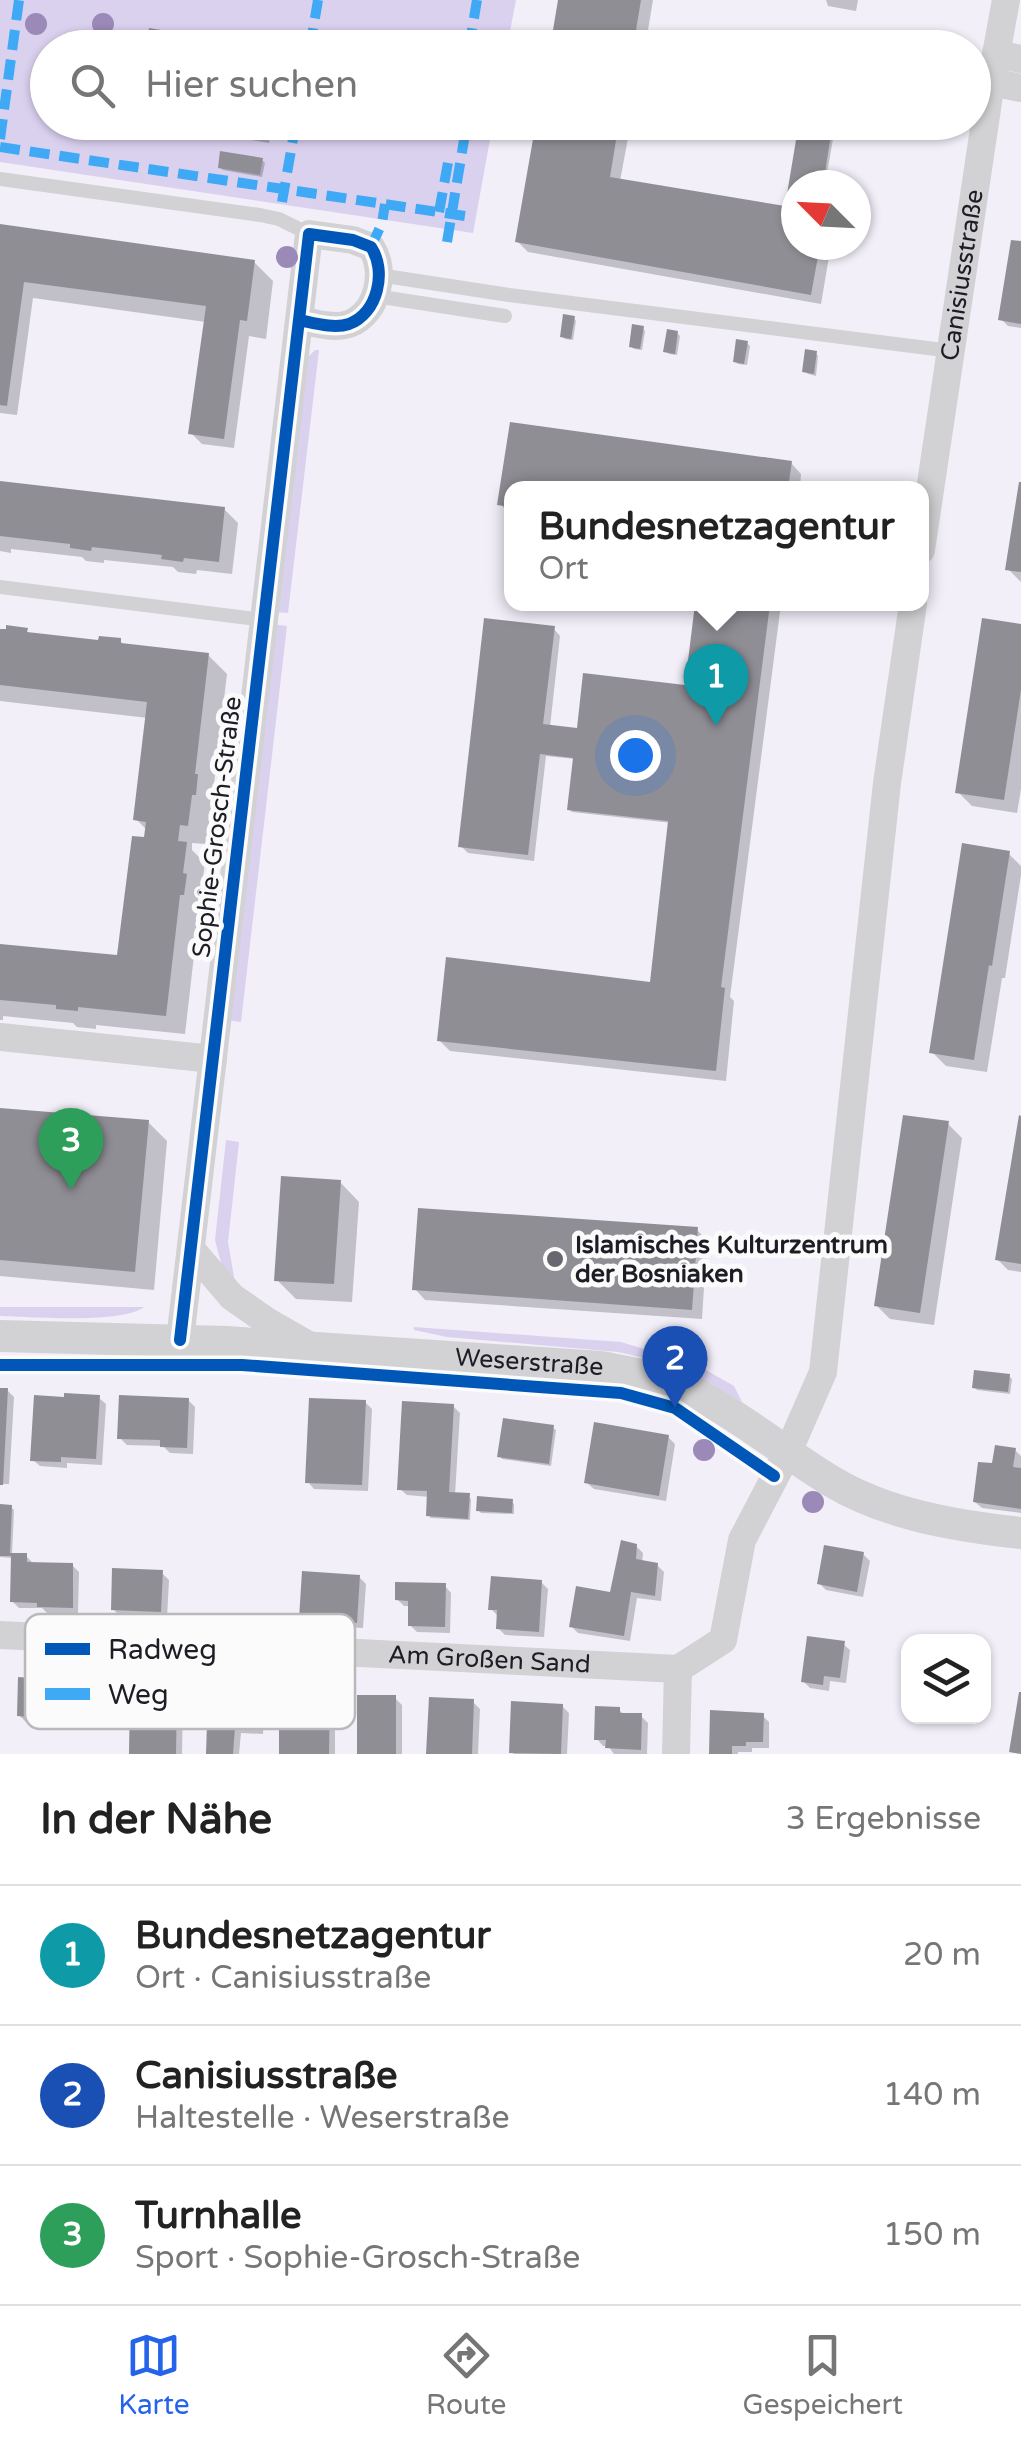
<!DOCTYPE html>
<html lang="de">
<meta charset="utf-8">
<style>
:root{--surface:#fff;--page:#f6f6f6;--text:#222;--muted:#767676;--line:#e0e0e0;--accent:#2563eb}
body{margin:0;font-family:"Varela Round",sans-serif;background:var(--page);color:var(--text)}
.controls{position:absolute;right:30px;bottom:30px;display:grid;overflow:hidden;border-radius:20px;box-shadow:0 2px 8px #0004}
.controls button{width:90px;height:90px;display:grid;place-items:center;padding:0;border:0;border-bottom:2px solid var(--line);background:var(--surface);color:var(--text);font:50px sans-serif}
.compass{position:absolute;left:781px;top:170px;width:90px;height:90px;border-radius:50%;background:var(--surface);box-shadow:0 2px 8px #0004;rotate:294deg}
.you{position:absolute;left:635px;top:755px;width:35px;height:35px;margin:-25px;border:8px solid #fff;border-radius:50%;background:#1a73e8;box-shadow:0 0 0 15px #1a73e833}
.badge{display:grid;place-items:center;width:65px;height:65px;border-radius:50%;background:var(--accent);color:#fff;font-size:32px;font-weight:700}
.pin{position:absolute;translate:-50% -82px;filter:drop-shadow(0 2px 5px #0008)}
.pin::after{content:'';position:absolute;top:52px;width:35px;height:30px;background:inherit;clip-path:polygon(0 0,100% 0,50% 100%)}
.popup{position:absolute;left:504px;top:481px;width:425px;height:130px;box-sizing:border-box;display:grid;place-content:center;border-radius:20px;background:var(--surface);filter:drop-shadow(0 2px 8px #0005);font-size:32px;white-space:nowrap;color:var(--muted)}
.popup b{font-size:38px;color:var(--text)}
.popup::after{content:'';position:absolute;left:50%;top:100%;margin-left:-20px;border:20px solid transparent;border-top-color:var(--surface)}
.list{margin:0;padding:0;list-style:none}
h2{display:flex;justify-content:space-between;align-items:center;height:130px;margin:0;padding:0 40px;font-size:42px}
h2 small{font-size:32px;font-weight:400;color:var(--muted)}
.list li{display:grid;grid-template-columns:65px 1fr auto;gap:30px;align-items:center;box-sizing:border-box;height:140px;padding:0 40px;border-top:2px solid var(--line)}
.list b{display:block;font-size:38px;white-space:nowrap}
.list p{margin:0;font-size:32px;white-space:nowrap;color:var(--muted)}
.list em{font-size:32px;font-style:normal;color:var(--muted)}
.icon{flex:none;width:55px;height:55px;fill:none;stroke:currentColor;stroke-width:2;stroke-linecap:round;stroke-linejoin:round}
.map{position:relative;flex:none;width:1021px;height:1754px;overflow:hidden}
.search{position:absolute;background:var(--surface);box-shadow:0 2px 8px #0004;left:30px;right:30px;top:30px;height:110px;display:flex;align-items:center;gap:25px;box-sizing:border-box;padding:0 35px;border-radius:55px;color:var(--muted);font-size:38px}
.sheet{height:550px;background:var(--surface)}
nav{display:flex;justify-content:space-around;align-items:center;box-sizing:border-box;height:140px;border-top:2px solid var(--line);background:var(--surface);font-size:28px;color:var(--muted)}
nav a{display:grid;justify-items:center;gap:5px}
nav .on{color:var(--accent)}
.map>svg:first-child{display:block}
.green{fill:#dad1ef}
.shadow{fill:#0003}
.building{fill:#908e95}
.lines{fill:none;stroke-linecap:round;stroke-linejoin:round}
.service{stroke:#d2d2d4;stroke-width:14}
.minor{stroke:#d2d2d4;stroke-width:28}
.tertiary{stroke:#d2d2d4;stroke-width:32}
.quiet{stroke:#3fa9f5;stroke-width:10;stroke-dasharray:20 10;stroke-linecap:butt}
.cycleway-casing{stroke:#fbfbfb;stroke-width:19}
.cycleway{stroke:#0057b8;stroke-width:12}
.tree{fill:#9b89b8}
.poi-dot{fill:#68666f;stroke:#fbfbfb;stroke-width:4}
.labels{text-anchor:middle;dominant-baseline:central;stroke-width:10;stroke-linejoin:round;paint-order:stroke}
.street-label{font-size:25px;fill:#1e1c24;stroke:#fbfbfb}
.poi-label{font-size:25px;font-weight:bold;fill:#1e1c24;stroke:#fbfbfb;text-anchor:start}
.key{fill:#fbfbfb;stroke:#b9b8ba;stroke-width:2.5}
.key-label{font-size:28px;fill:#1e1c24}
</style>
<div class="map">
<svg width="1021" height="1754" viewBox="0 0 1021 1754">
<rect width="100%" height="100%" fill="#f2eff9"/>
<path class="green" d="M0 0H516L507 47 48 48V122L493 123 473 233 0 162Z
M315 350H319L288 613 274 612 308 357Z
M272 624 287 626 241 1022 226 1020Z
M226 1140 239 1142 228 1242 234 1277 232 1282 221 1263 215 1240Z
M0 1307H144C123 1324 30 1317 0 1316Z
M414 1327 621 1342 697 1365 734 1386 742 1402C698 1374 669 1363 618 1352L447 1337 414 1330Z"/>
<path class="shadow" d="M561 0H653L645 48H552Z
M826 0H858L856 11 828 6Z
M97 122H210L207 137 140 126V130Z
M228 122H273L269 143 233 137 227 131Z
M539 122H631L620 181 792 210 802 122H836L825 185H796V245H831L821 304 528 252 517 241Z
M262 160 265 163 262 177 223 170 220 167Z
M0 227 254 262 273 281 266 339 249 336 234 448 202 444 191 433 206 322 33 298 17 415 0 413Z
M1021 244V328L1008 326 1001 319Z
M574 318 576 321 573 340 565 339 562 336Z
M643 328 645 331 642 350 634 349 631 346Z
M677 333 680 336 677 355 669 354 666 351Z
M747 343 750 346 747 365 738 364 735 361Z
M816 353 818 356 816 376 808 374 805 371Z
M512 425 791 463 801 474 800 488H511L510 514 500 504Z
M0 483 224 509 238 523 232 574 197 570 196 574 178 572 173 567 104 560V563L86 561 82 557 11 549V553L0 551Z
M1021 484V582L1008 569Z
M698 604H781L730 997 734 1001 726 1081 450 1051 439 1040 652 985 672 823 572 812 569 809 575 759 546 756 534 861 468 853 461 846 554 629 560 636 550 727 579 731 687 691Z
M1021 627V789L1017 813 972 806 958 792Z
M26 630 31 635 100 643 120 641 125 646 208 655 227 674 213 792 216 795 215 813 210 812 207 844 192 843V850L205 863 201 892 205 895 203 913 199 912 185 1034 96 1025V1029L77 1027 73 1023 3 1016V1020H0V946L120 957 151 840 148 831 136 819 148 718 0 701V631Z
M1008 853 1021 866V875L1005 978H1002L987 1072 946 1066 932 1052Z
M0 1110 148 1122 167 1141 154 1290 0 1276Z
M1021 1118V1272L1008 1270 997 1259Z
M948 1124 962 1138 934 1325 890 1319 876 1305Z
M340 1182 359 1202 352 1302 296 1299 277 1280Z
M697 1230 707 1240 702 1319 425 1300 415 1289Z
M1009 1376 1012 1379 1010 1394 977 1390 974 1387Z
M0 1390H7L14 1397 9 1484H0Z
M99 1398 106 1404 102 1465 67 1463V1468L40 1466 33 1460Z
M188 1400 195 1407 193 1454 170 1453 163 1446 127 1445 120 1438Z
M365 1402 372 1409 368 1491 314 1489 308 1482Z
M453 1406 460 1413 455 1495 468 1496 471 1499 470 1520 431 1518 428 1515 430 1497 407 1495 400 1489Z
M553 1428 556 1430 551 1466 502 1459 500 1456Z
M668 1437 675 1444 666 1501 594 1489 587 1483Z
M1015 1450 1021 1456V1513L982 1508 975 1502 994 1466Z
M511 1501 514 1504V1514L481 1513 478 1510Z
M0 1507H11L14 1510 12 1555 26 1556 33 1563 72 1565 79 1572 78 1613H47L42 1608H19L12 1601 13 1558 0 1557Z
M636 1546 643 1553 642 1563 657 1565 664 1572 661 1601 637 1598 630 1641 578 1633 571 1626 612 1594Z
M863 1554 870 1561 863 1597 826 1590 819 1583Z
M162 1573 169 1580 167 1618 120 1616 113 1609Z
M359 1577 366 1584 363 1628 308 1625 301 1618Z
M541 1582 548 1589 544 1637 505 1635 498 1628 499 1617 491 1609Z
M445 1586 451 1593 450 1633 417 1632 410 1625 411 1606H404L397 1599Z
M843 1644 850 1650 846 1683 830 1681 829 1691 810 1688 803 1681Z
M100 1684 106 1691 104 1726 81 1725 77 1721 26 1722 19 1715 75 1686Z
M258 1692 265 1699 263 1734 241 1733 239 1754H208L215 1727Z
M329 1692 335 1699V1754H282L290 1730Z
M176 1693 183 1700 182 1754H132Z
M395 1698 402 1705V1754H360Z
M473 1702 480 1709 478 1754H429Z
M562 1706 569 1713 567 1754H514L511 1752Z
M619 1710 625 1715 641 1716 648 1723 647 1754H614L608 1746H603L597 1739Z
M762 1715 769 1722V1748H752V1752H738V1754H713Z"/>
<path class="building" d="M558 0H641L633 48H550Z
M149 28 254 45V48H146Z
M137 122H207L205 136 137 125Z
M225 122H265L263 138 224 131Z
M536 122H619L610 177 785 206 799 122H833L823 185H796V245H820L811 295 515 242Z
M220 151 263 158 260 175 218 168Z
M0 224 255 260 247 321 240 320 224 439 188 434 206 306 24 282 7 406 0 405Z
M1011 240 1021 241V324L998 320Z
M563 314 575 316 571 339 560 337Z
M632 324 644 326 640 349 629 347Z
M667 329 678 331 675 354 663 352Z
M736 339 748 341 744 364 733 362Z
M805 349 817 351 814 374 802 372Z
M510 422 792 461 788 488H511V507L497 505Z
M0 481 225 507 219 562 184 558 183 562 161 559 162 555 92 547 91 551 70 548V544L0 536Z
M1019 482H1021V572L1005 570Z
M695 604H770L721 987 725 988 716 1071 437 1041 446 957 650 982 668 821 567 810 573 758 540 754 528 855 458 847 484 618 555 626 543 724 577 728 583 673 685 685Z
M982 618 1021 624V690L1004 800 955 793Z
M6 625 28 628 27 632 98 640 99 636 121 638V643L209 653 195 774H198L196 795H192L188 826 180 825 178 841 187 842 183 873 187 874 184 895H180L166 1016 78 1007V1011L56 1009V1005L0 1000V944L117 955 132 836 144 837 146 822 133 820 147 702 0 685V629H6Z
M962 843 1010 851 992 966 989 965 974 1060 929 1053Z
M0 1108 149 1120 135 1272 0 1260Z
M903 1115 949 1121 920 1313 874 1306Z
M1019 1115 1021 1116V1264L995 1260Z
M281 1176 341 1180 334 1284 274 1281Z
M418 1208 698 1227 692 1310 412 1290Z
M974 1370 1010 1374 1008 1392 972 1388Z
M0 1388H8L3 1485H0Z
M64 1393 100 1395 96 1459 61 1457V1462L30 1461 34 1395 64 1397Z
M119 1395 189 1398 187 1448 160 1447V1440L117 1439Z
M309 1398 366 1400 362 1485 305 1483Z
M402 1401 454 1404 449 1492 470 1493 468 1519 426 1516 427 1491 397 1490Z
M503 1418 554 1425 549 1464 497 1457Z
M594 1422 669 1435 659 1496 584 1483Z
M995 1445 1016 1448 1013 1467 1021 1468V1509L973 1502 978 1462 992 1463Z
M477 1496 513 1499 512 1513 476 1511Z
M0 1504 12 1505 10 1553H27V1562L73 1563V1608L37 1607V1603L10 1602 11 1556H0Z
M621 1540 637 1544 636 1559 658 1563 655 1596 631 1592 624 1636 569 1627 576 1586 610 1592Z
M824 1545 864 1552 857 1592 817 1584Z
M112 1568 163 1570 161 1612 111 1610Z
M302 1571 360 1575 357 1623 299 1619Z
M491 1576 542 1580 539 1632 496 1629 497 1610H488Z
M395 1582 446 1583 445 1627 408 1626V1601L395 1600Z
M807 1636 845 1641 840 1678 824 1676 823 1685 801 1682Z
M18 1677 46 1679V1682L73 1683V1680L101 1681 99 1720 72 1719V1715H58L44 1714V1718L17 1716Z
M222 1688 259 1690 257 1728 235 1727 233 1754H206L207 1724H213L214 1707 221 1708Z
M130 1689 177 1690 176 1754H129Z
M288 1689H330L329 1754H279V1728H287Z
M1019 1692H1021V1754L1009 1752Z
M357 1695H396V1754H357Z
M429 1697 474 1699 472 1754H426Z
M511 1701 563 1704 561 1754 509 1753Z
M595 1706 620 1707V1713H642L641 1750 605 1748 606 1740H594Z
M710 1710 764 1713 763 1742H746V1746H732V1754H709Z"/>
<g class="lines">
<path class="service" d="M0 179 260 215 279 219 309 234
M379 275 509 295 951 351
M375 296 505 316
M0 587 264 620"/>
<g class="minor">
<path d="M996 54 1021 59"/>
<path d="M991 82 1021 88"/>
<path id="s1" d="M921 550 991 82 1006 0"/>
<path d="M0 1037 213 1059"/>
<path d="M191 1249 232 1297 268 1322 310 1346"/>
<path d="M180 1340 309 234 353 240 371 247C387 271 378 313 349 324 334 329 314 323 299 320"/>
<path id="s2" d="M0 1635 678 1669"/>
<path d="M678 1669 723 1640 742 1540 788 1452 823 1372 887 783 913 604"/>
<path d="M676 1754 678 1669"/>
</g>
<path class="tertiary" id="s3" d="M0 1336 227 1342 601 1367C631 1373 662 1377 689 1390 739 1415 783 1452 831 1481 887 1515 957 1526 1021 1533"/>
<path class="quiet" d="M310 48 318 0
M469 48 477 0
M492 48 496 45
M0 139 19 0
M0 147 465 216
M282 202 296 122
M439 212 449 157
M447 242 467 122
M371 247 382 223 385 204"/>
<g class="cycleway-casing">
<path id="cycleway" d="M180 1340 309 234 353 240 371 247C387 271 378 313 349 324 334 329 314 323 299 320
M0 1365H242L621 1393 675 1408 774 1476"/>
</g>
<use href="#cycleway" class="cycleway"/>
</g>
<g class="tree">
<circle cx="36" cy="24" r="11"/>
<circle cx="103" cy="24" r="11"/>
<circle cx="287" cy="257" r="11"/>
<circle cx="704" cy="1450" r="11"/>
<circle cx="813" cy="1502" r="11"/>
</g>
<circle class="poi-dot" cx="555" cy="1259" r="10"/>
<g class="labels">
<g class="street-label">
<text stroke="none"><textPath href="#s1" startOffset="278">Canisiusstraße</textPath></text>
<text transform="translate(217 827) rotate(-83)">Sophie-Grosch-Straße</text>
<text stroke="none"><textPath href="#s3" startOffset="530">Weserstraße</textPath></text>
<text stroke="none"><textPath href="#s2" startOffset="490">Am Großen Sand</textPath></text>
</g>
<g class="poi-label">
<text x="575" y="1245">Islamisches Kulturzentrum<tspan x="575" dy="29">der Bosniaken</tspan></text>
</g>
</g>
<rect x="25" y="1614" width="330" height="115" rx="15" class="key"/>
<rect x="45" y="1643" width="45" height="12" fill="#0057b8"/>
<rect x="45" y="1688" width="45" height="12" fill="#3fa9f5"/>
<g class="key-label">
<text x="108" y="1659">Radweg</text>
<text x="108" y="1704">Weg</text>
</g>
</svg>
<div class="controls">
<button><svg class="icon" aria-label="layers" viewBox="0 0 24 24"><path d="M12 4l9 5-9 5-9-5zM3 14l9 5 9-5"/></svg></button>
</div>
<svg class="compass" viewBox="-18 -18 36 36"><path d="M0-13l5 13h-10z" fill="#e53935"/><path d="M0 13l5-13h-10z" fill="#767676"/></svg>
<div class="you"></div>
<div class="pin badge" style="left:716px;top:726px;background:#0f9aa8">1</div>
<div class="popup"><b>Bundesnetzagentur</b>Ort</div>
<div class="pin badge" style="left:675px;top:1408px;background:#1a4fb4">2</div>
<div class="pin badge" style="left:71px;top:1190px;background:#2e9e5b">3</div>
<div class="search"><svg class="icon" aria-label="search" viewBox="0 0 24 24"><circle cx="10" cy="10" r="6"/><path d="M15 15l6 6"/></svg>Hier suchen</div>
</div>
<section class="sheet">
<h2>In der Nähe<small>3 Ergebnisse</small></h2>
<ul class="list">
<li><span class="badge" style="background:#0f9aa8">1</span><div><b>Bundesnetzagentur</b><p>Ort · Canisiusstraße</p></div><em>20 m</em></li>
<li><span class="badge" style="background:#1a4fb4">2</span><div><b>Canisiusstraße</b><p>Haltestelle · Weserstraße</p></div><em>140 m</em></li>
<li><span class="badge" style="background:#2e9e5b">3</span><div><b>Turnhalle</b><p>Sport · Sophie-Grosch-Straße</p></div><em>150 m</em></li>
</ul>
</section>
<nav>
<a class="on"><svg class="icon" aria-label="map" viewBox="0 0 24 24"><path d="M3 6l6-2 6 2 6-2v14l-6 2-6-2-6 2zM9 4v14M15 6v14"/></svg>Karte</a>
<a><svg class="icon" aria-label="directions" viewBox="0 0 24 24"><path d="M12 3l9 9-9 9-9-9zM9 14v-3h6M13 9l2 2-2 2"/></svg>Route</a>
<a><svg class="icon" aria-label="saved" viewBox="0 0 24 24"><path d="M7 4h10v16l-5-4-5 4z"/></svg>Gespeichert</a>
</nav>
